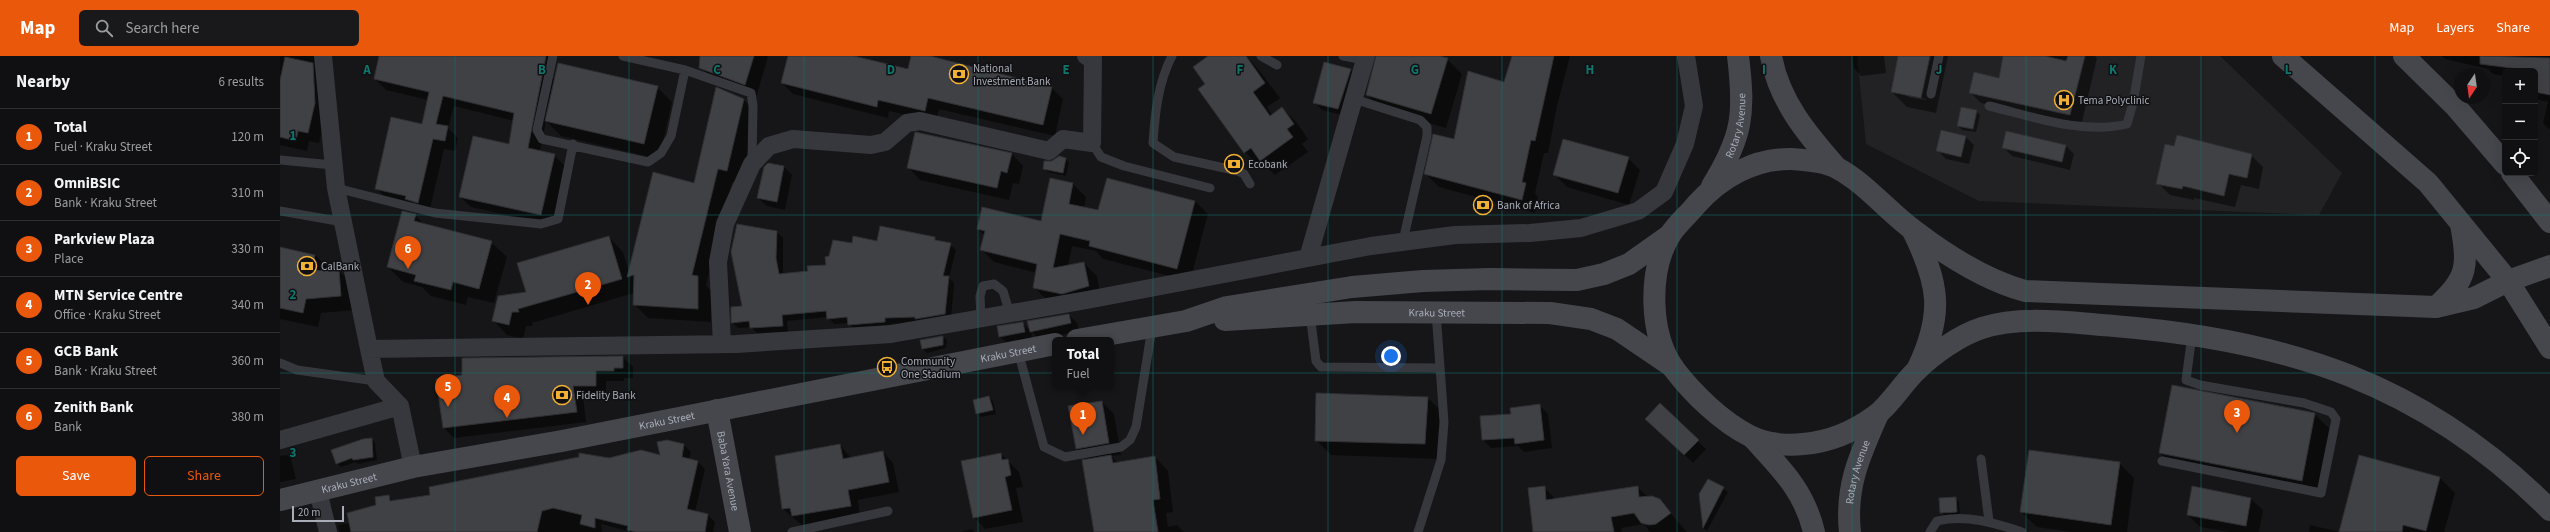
<!DOCTYPE html>
<meta charset="utf-8">
<style>
:root{--surface:#101012;--page:#19191b;--text:#f1f3f6;--muted:#9c9d9f;--line:#303032;--accent:#ea580c}
body{margin:0;font-family:"Source Sans 3",sans-serif;background:var(--page);color:var(--text)}
.controls{position:absolute;right:12px;top:12px;display:grid;overflow:hidden;border-radius:6px;box-shadow:0 4px 16px #0002}
.controls button{width:36px;height:36px;display:grid;place-items:center;padding:0;border:0;border-bottom:1px solid var(--line);background:var(--surface);color:var(--text);font:20px sans-serif}
.compass{position:absolute;left:2174px;top:12px;width:36px;height:36px;border-radius:50%;background:var(--surface);box-shadow:0 4px 16px #0002;rotate:193deg}
.scale{position:absolute;left:12px;bottom:10px;width:52px;box-sizing:border-box;padding-left:4px;border:2px solid #a8adb8;border-top:0;font-size:11px;line-height:14px;white-space:nowrap;color:#a8adb8;-webkit-text-stroke:3px #111113;paint-order:stroke}
.you{position:absolute;left:1111px;top:300px;width:14px;height:14px;margin:-10px;border:3px solid #fff;border-radius:50%;background:#1a73e8;box-shadow:0 0 0 6px #1a73e833}
.badge{display:grid;place-items:center;width:26px;height:26px;border-radius:50%;background:var(--accent);color:#fff;font-size:13px;font-weight:700}
.pin{position:absolute;translate:-50% -33px;filter:drop-shadow(0 1px 2px #0008)}
.pin::after{content:'';position:absolute;top:21px;width:14px;height:12px;background:inherit;clip-path:polygon(0 0,100% 0,50% 100%)}
.popup{position:absolute;left:772px;top:281px;width:62px;height:52px;box-sizing:border-box;display:grid;place-content:center;border-radius:6px;background:var(--surface);filter:drop-shadow(0 1px 3px #0005);font-size:13px;white-space:nowrap;color:var(--muted)}
.popup b{font-size:15px;color:var(--text)}
.popup::after{content:'';position:absolute;left:50%;top:100%;margin-left:-8px;border:8px solid transparent;border-top-color:var(--surface)}
.list{margin:0;padding:0;list-style:none}
h2{display:flex;justify-content:space-between;align-items:center;height:52px;margin:0;padding:0 16px;font-size:17px}
h2 small{font-size:13px;font-weight:400;color:var(--muted)}
.list li{display:grid;grid-template-columns:26px 1fr auto;gap:12px;align-items:center;box-sizing:border-box;height:56px;padding:0 16px;border-top:1px solid var(--line)}
.list b{display:block;font-size:15px;white-space:nowrap}
.list p{margin:0;font-size:13px;white-space:nowrap;color:var(--muted)}
.list em{font-size:13px;font-style:normal;color:var(--muted)}
.actions{display:flex;gap:8px;padding:12px 16px}
.actions a{flex:1;padding:9px 0;border:1px solid var(--accent);border-radius:6px;text-align:center;font-size:14px;color:var(--accent)}
.actions .main{background:var(--accent);color:#fff}
.icon{flex:none;width:22px;height:22px;fill:none;stroke:currentColor;stroke-width:2;stroke-linecap:round;stroke-linejoin:round}
.map{position:relative;flex:none;width:2270px;height:476px;overflow:hidden}
header{display:flex;align-items:center;gap:24px;box-sizing:border-box;height:56px;padding:0 20px;background:var(--accent);color:#fff}
header strong{font-size:19px}
nav{display:flex;gap:22px;margin-inline-start:auto;font-size:14px}
.search{width:280px;height:36px;background:var(--page);display:flex;align-items:center;gap:10px;box-sizing:border-box;padding:0 14px;border-radius:6px;color:var(--muted);font-size:15px}
main{display:flex}
aside{flex:1;background:var(--surface)}
.map>svg:first-child{display:block}
.built{fill:#222225}
.shadow{fill:#0007;fill-rule:evenodd}
.building{fill:#404145;stroke:#303034}
.lines{fill:none;stroke-linecap:round;stroke-linejoin:round}
.service{stroke:#37383d;stroke-width:9}
.minor{stroke:#37383d;stroke-width:18}
.secondary{stroke:#45474d;stroke-width:22}
.grid{fill:none;stroke:#0f766e;stroke-width:1;stroke-opacity:0.55}
.labels{text-anchor:middle;dominant-baseline:central;stroke-width:3;stroke-linejoin:round;paint-order:stroke}
.poi-label{font-size:11px;fill:#a8adb8;stroke:#111113;text-anchor:start}
.street-label{font-size:11px;fill:#a8adb8;stroke:#111113}
.grid-label{font-size:13px;text-anchor:middle;font-weight:bold;fill:#0f766e;stroke:#111113;stroke-width:3;stroke-linejoin:round;paint-order:stroke}
</style>
<header>
<strong>Map</strong>
<div class="search"><svg class="icon" aria-label="search" viewBox="0 0 24 24"><circle cx="10" cy="10" r="6"/><path d="M15 15l6 6"/></svg>Search here</div>
<nav><a>Map</a><a>Layers</a><a>Share</a></nav>
</header>
<main>
<aside>
<h2>Nearby<small>6 results</small></h2>
<ul class="list">
<li><span class="badge">1</span><div><b>Total</b><p>Fuel · Kraku Street</p></div><em>120 m</em></li>
<li><span class="badge">2</span><div><b>OmniBSIC</b><p>Bank · Kraku Street</p></div><em>310 m</em></li>
<li><span class="badge">3</span><div><b>Parkview Plaza</b><p>Place</p></div><em>330 m</em></li>
<li><span class="badge">4</span><div><b>MTN Service Centre</b><p>Office · Kraku Street</p></div><em>340 m</em></li>
<li><span class="badge">5</span><div><b>GCB Bank</b><p>Bank · Kraku Street</p></div><em>360 m</em></li>
<li><span class="badge">6</span><div><b>Zenith Bank</b><p>Bank</p></div><em>380 m</em></li>
</ul>
<div class="actions"><a class="main">Save</a><a>Share</a></div>
</aside>
<div class="map">
<svg width="2270" height="476" viewBox="0 0 2270 476">
<rect width="100%" height="100%" fill="#161618"/>
<path class="built" d="M1577 0H1940L2062 117 2039 159 1699 145 1586 88Z"/>
<path class="shadow" d="M0 0H46V59L39 87 29 85 27 95 0 89Z
M100 0H278L273 22 377 31 392 46 379 103 281 80 266 65 260 96 274 99 285 110 272 169 191 151 180 141 229 89 234 65 174 50 168 72 178 82 175 95 164 93 149 157 107 143 96 132 142 70 148 44 106 34 95 23Z
M427 0H488L477 39 434 25 423 13Z
M509 0H572L628 15 632 0H645L772 32 783 43 775 80 659 53 656 66 609 55 608 62 513 38 502 27Z
M930 0H966L978 13 1000 42 987 51 992 59 1002 52 1017 67 1028 83 1022 88 1028 96 995 119 984 108 980 111 965 96 919 33 926 28Z
M1096 0H1155L1167 3 1182 18 1166 72 1102 54 1087 39Z
M1233 0H1290L1277 50 1268 97H1264L1255 137 1258 141 1255 157 1159 131 1146 118 1225 27Z
M1572 0H1604L1606 17 1581 20 1574 12Z
M1619 0H1668L1656 57 1627 51 1612 36ZM1628 39 1646 43V44L1628 41Z
M1724 0H1815L1817 2 1801 70 1701 47 1690 36 1719 23Z
M2162 0H2270V74L2263 67 2268 46 2255 43V15H2225V20L2213 18 2208 13 2165 3Z
M1044 7 1071 14 1079 22 1066 60 1042 54 1034 46Z
M463 43 477 57 460 128 452 126 426 229 431 235V266L368 262 354 248V237L252 267 253 270H246L243 283 227 279 213 264 247 237 329 181 343 196 349 216 414 128Z
M1696 55 1700 59 1696 76 1682 74 1678 70Z
M1727 76 1786 90 1794 98 1790 114 1732 100 1724 92Z
M636 77 732 98 743 110 739 128 733 127 729 144 640 124 629 112Z
M1686 81 1694 89 1689 108 1666 103 1657 94Z
M1971 99 1983 111 1979 133 1961 129 1955 151 1914 142V144L1890 139 1878 127Z
M1348 102 1360 114 1349 149 1287 131 1275 119Z
M785 103 789 106 786 120 768 116 764 112Z
M504 111 512 119 505 154 487 150 478 142Z
M771 123 793 128 806 141 804 152 819 155 915 145 928 158 910 225 823 203 816 195 792 190 788 210 804 207 817 220 821 243 767 244 754 231 757 217 714 206 701 193 705 180 698 173 762 166Z
M135 159 144 168 211 186 227 201 214 247 188 241 186 249 151 240 142 231 123 226 108 211Z
M497 176 503 182V219L529 216 547 209 572 188 655 182 659 186 670 188 676 194 669 222 674 227 671 263 610 268V271L575 274 569 267 554 268 548 261 507 265 508 276 477 277 471 271 458 272 452 266 463 250Z
M0 192 35 199 50 214H58L73 228 75 254 41 257 38 271 0 263Z
M789 259 797 267 799 275 759 284 751 275 753 284 729 289 720 281 718 271 742 267 751 275Z
M663 281 667 284 666 292 647 297 643 293 641 284Z
M343 301 353 311V322H344V325H326V340H303L306 366 174 382 164 372 157 324Z
M709 341 713 345 716 358 701 361 697 357Z
M1148 342 1163 357 1159 403 1051 399 1036 384Z
M822 346 834 358 841 399 831 400 838 407 875 401 888 415 893 456 886 457 888 471 897 469 904 476H815L808 404 797 393Z
M1380 349 1426 393 1413 407 1375 371Z
M1260 350 1268 358 1272 392 1244 396 1238 390 1211 392 1203 384 1232 359Z
M2034 358 2050 373 2037 439 1895 412 1880 397Z
M92 383 95 387 97 404 78 408 76 406 61 411 57 407Z
M387 385 404 389 411 396 409 404 418 406 425 413 415 456 428 459 435 466 433 476H351L321 468 322 476H59L58 469 70 467 98 450 108 440 114 446 329 403 381 400Z
M560 389 571 402 603 396 613 407 619 436 578 444 580 460 523 470 503 453Z
M721 398 739 416 743 431 736 432 743 466 705 473 694 461Z
M7 399 11 403 16 423 0 426V400Z
M1839 407 1854 422 1847 476H1791L1757 471 1741 456Z
M2160 422 2175 437 2164 476H2029L2030 469 2060 476Z
M1428 424 1448 436 1427 475 1424 472 1420 438Z
M1264 431 1275 443 1357 431 1368 441 1379 444 1407 476H1370L1364 468 1341 472 1342 476H1254Z
M1675 442 1679 446 1680 459 1665 460 1661 456Z
M1971 443 1983 454 1979 476H1949L1920 471 1908 459Z
M692 473 695 476H680Z"/>
<path class="building" d="M99 0H266L248 92 275 98 261 159 179 141 193 80 229 88 234 57 163 40 156 68 168 70 165 85 153 83 138 147 125 143 126 140 95 133 111 61 142 68 149 36 94 23Z
M420 0H474L465 29 419 12Z
M508 0H574L628 13 631 0H650L772 31 763 69 648 42 645 55 598 44 597 51 501 27Z
M928 0H966L985 27 973 36 990 60 1002 51 1014 68 1007 73 1013 81 980 105 971 92 964 97 918 33 925 28 913 11Z
M1096 0H1159L1168 2 1151 58 1086 39Z
M1232 0H1274L1255 85 1251 84 1242 126 1246 127 1242 144 1144 118 1153 78 1174 83 1188 15 1224 26Z
M1618 0H1650L1641 42 1611 36Z
M1723 0H1765L1786 5 1788 0H1805L1790 59 1689 37 1694 16 1719 22Z
M2200 0 2270 2V39L2255 36V15L2200 8Z
M5 1 33 7 35 47 28 77 18 75 16 85 0 81V24Z
M1044 6 1071 13 1058 53 1033 47Z
M278 7 378 30 364 88 265 65Z
M436 31 464 43 447 115 438 113 412 219 418 220V253L353 249 354 219 347 221 373 116 414 127Z
M1681 51 1697 54 1693 73 1677 70Z
M1661 74 1686 80 1681 101 1656 95Z
M1726 75 1786 89 1782 106 1722 92Z
M635 76 732 97 727 117 721 115 717 132 627 112Z
M1897 79 1972 98 1967 122 1949 118 1944 140 1903 130 1902 133 1876 128 1885 88 1894 90Z
M1283 83 1349 101 1338 137 1273 119Z
M779 100 786 102 783 117 763 113 764 105H772Z
M488 107 504 110 497 146 477 142 484 111Z
M770 122 793 127 789 148 818 154 827 122 915 145 897 213 809 190 810 185 780 178 773 212 804 206 809 230 782 238 753 232 757 208 700 194 705 175 697 173 702 151 761 165Z
M122 155 136 158 134 165 212 185 199 233 173 226 171 234 134 225 136 219 107 211Z
M457 168 497 175 496 202 499 218 528 215 527 210 546 209 545 201 549 200 553 184 572 187 573 180 597 185 600 170 655 181V184L671 187 663 220H669L665 258 635 263V261L605 262V266L568 269 567 261 547 263 546 255 502 259 503 270 470 272 469 265 451 267V251L462 250 451 196Z
M329 180 342 223 238 253 239 256H232L229 269 212 265 218 240 246 236 237 207Z
M0 191 35 199 32 215 59 213 61 240 26 243 23 257 0 252Z
M789 258 791 267 750 276 747 265Z
M743 266 745 276 719 281 717 270Z
M663 280V289L642 293 640 284Z
M343 300V312H334V315H316V330H293L297 356 163 372 156 323 182 319V302Z
M1892 329 2035 357 2022 425 1879 397Z
M1036 337 1148 341 1145 388 1035 385Z
M709 340 713 354 696 358 693 344Z
M822 345 829 387 796 393 788 350Z
M1380 347 1419 384 1404 399 1365 363Z
M1260 348 1264 384 1235 388 1234 382 1202 384 1200 360 1231 358 1230 352Z
M92 382 93 401 73 404 72 402 56 408 51 394 83 383Z
M387 384 404 388 402 401 418 405 407 453 428 458 425 476H356L347 474 348 470 315 462V472L300 468 302 459 273 452 262 455 257 476H71L67 457 96 449 95 441 109 439 110 445 150 439 149 431 299 401V397L329 402 361 394 380 399 377 386Z
M560 388 563 403 603 395 609 426 568 434 571 450 512 460 510 452 502 453 495 400Z
M1749 394 1840 406 1831 469 1740 456Z
M721 397 722 404 728 403 731 419 725 421 732 454 693 462 681 405Z
M831 399 833 407 875 400 880 443 873 444 878 476H814L802 404Z
M2079 399 2160 421 2146 475 2123 469 2122 476H2059Z
M1428 423 1444 431 1423 472 1419 438Z
M1265 430 1266 444 1358 430 1359 441 1372 440 1380 443 1391 457 1376 468 1369 469 1361 467 1354 457 1331 461 1334 476H1253L1248 432Z
M1912 430 1971 442 1966 470 1907 459Z
M1676 441 1677 456 1660 457 1659 442Z"/>
<g class="lines">
<path class="service" d="M273 0 257 74 262 83 368 106 381 97 391 80 405 14
M343 0 405 14 471 37 473 50 472 105
M892 0C878 27 875 57 873 87L894 101 958 115 964 118 970 128
M981 0 997 9
M1063 0 1085 4
M1651 38 1659 0
M1074 43 1140 64 1147 71V80L1123 185
M1709 50C1751 60 1803 79 1847 68L1853 47 1861 0
M812 87 821 101 844 110 930 132
M0 104 53 109
M56 132 155 157 261 168 278 163 293 88
M0 155 63 166
M1030 258 1036 305 1041 311 1160 312
M701 263 700 240 703 230 714 228 723 235 730 258
M738 295 764 391 785 401 841 391 850 384 856 371 872 272
M0 307 17 314 96 325
M1701 403 1709 465
M1882 405 2041 437 2056 363 2051 356 2024 347 1920 329 1906 324 1912 279
M512 476 608 455
M1138 476 1161 404 1164 366 1156 256
M1650 476 1657 465C1686 458 1715 467 1742 476"/>
<path class="minor" d="M43 0 56 132 89 293
M1028 202 1086 0
M442 288 438 206 445 168 472 108 489 90 513 83 591 89 605 86 627 67 640 65 769 95 783 83 812 87 813 3 806 0
M120 350 96 325 89 293 456 288 611 278 807 244 1091 190 1175 179 1250 177 1301 172 1358 155 1384 136 1405 88 1414 50 1406 0
M0 384 120 350 133 411
M38 435 48 476"/>
<g class="secondary">
<path d="M1491 0C1499 45 1527 78 1556 111"/>
<path d="M2003 0 2148 127 2228 225 2270 292"/>
<path d="M2124 0 2176 51 2225 108"/>
<path d="M2232 117 2270 166"/>
<path id="s1" d="M1432 130C1463 80 1465 57 1458 0"/>
<path d="M1633 175C1659 228 1664 257 1638 312"/>
<path d="M2270 210 2228 225 2194 242 2156 251 1745 235C1705 224 1669 201 1636 176 1609 157 1587 128 1557 112 1545 105 1526 104 1512 103 1474 102 1440 122 1416 149 1408 159 1397 168 1390 179 1368 215 1369 278 1394 313 1413 338 1442 366 1470 380 1485 388 1507 390 1523 388 1550 386 1573 376 1595 360 1611 348 1622 328 1637 314 1653 298 1680 279 1702 272 1743 259 1792 267 1834 270 2008 284 2145 328 2270 454"/>
<path d="M2156 251C2189 222 2188 209 2181 168"/>
<path id="s2" d="M945 264 1076 256 1270 257 1311 263 1337 273 1393 311"/>
<path d="M797 284 906 265 947 251 1072 231 1143 225 1210 223 1297 224 1324 218 1349 208 1390 179"/>
<path id="s3" d="M437 354 460 476"/>
<path d="M1473 382C1501 413 1524 434 1534 476"/>
<path id="s4" d="M0 444 133 411 282 385 775 288"/>
<path id="s5" d="M1570 476C1565 430 1580 399 1598 358"/>
</g>
</g>
<path class="grid" d="M175 0V476M349 0V476M524 0V476M698 0V476M873 0V476M1048 0V476M1222 0V476M1397 0V476M1572 0V476M1746 0V476M1921 0V476M2095 0V476M0 159H2270M0 317H2270"/>
<defs>
<g id="bank-ring" transform="scale(1)"><circle r="9.5" fill="#111113" stroke="#f2b134" stroke-width="1.5"/><path d="M-6-4H6V4H-6ZM0-2.3a2.3 2.3 0 1 0 0 4.6a2.3 2.3 0 1 0 0-4.6Z" fill="#f2b134"/></g>
<g id="hospital-ring" transform="scale(1)"><circle r="9.5" fill="#111113" stroke="#f2b134" stroke-width="1.5"/><path d="M-5-5h3v3.5h4V-5h3V5h-3V1.5h-4V5h-3Z" fill="#f2b134"/></g>
<g id="bus-ring" transform="scale(1)"><circle r="9.5" fill="#111113" stroke="#f2b134" stroke-width="1.5"/><path d="M-5-6H5V4H4V6H2V4H-2V6H-4V4H-5ZM-3.5-4V0h7V-4ZM-3.5 1.2v1.5H-2V1.2ZM2 1.2v1.5H3.5V1.2Z" fill="#f2b134"/></g>
</defs>
<g fill-rule="evenodd">
<use href="#bank-ring" x="679" y="18"/>
<use href="#hospital-ring" x="1784" y="44"/>
<use href="#bank-ring" x="954" y="108"/>
<use href="#bank-ring" x="1203" y="149"/>
<use href="#bank-ring" x="27" y="210"/>
<use href="#bus-ring" x="607" y="311"/>
<use href="#bank-ring" x="282" y="339"/>
</g>
<g class="labels">
<g class="poi-label">
<text x="693" y="12">National<tspan x="693" dy="13">Investment Bank</tspan></text>
<text x="1798" y="44">Tema Polyclinic</text>
<text x="968" y="108">Ecobank</text>
<text x="1217" y="149">Bank of Africa</text>
<text x="41" y="210">CalBank</text>
<text x="621" y="305">Community<tspan x="621" dy="13">One Stadium</tspan></text>
<text x="296" y="339">Fidelity Bank</text>
</g>
<g class="street-label">
<text stroke="none"><textPath href="#s1" startOffset="66">Rotary Avenue</textPath></text>
<text stroke="none"><textPath href="#s2" startOffset="212">Kraku Street</textPath></text>
<text stroke="none"><textPath href="#s4" startOffset="743">Kraku Street</textPath></text>
<text stroke="none"><textPath href="#s4" startOffset="395">Kraku Street</textPath></text>
<text stroke="none"><textPath href="#s3" startOffset="62">Baba Yara Avenue</textPath></text>
<text stroke="none"><textPath href="#s5" startOffset="61">Rotary Avenue</textPath></text>
<text stroke="none"><textPath href="#s4" startOffset="71">Kraku Street</textPath></text>
</g>
</g>
<g class="grid-label">
<text x="87" y="18">A</text>
<text x="262" y="18">B</text>
<text x="437" y="18">C</text>
<text x="611" y="18">D</text>
<text x="786" y="18">E</text>
<text x="960" y="18">F</text>
<text x="1135" y="18">G</text>
<text x="1310" y="18">H</text>
<text x="1484" y="18">I</text>
<text x="1659" y="18">J</text>
<text x="1833" y="18">K</text>
<text x="2008" y="18">L</text>
<text x="13" y="84">1</text>
<text x="13" y="243">2</text>
<text x="13" y="401">3</text>
</g>
</svg>
<div class="controls">
<button>+</button>
<button>−</button>
<button><svg class="icon" aria-label="locate" viewBox="0 0 24 24"><circle cx="12" cy="12" r="6"/><path d="M12 2v4M12 18v4M2 12h4M18 12h4"/></svg></button>
</div>
<svg class="compass" viewBox="-18 -18 36 36"><path d="M0-13l5 13h-10z" fill="#e53935"/><path d="M0 13l5-13h-10z" fill="#9c9d9f"/></svg>
<div class="scale">20 m</div>
<div class="you"></div>
<div class="pin badge" style="left:803px;top:379px">1</div>
<div class="popup"><b>Total</b>Fuel</div>
<div class="pin badge" style="left:308px;top:249px">2</div>
<div class="pin badge" style="left:1957px;top:377px">3</div>
<div class="pin badge" style="left:227px;top:362px">4</div>
<div class="pin badge" style="left:168px;top:351px">5</div>
<div class="pin badge" style="left:128px;top:213px">6</div>
</div>
</main>
